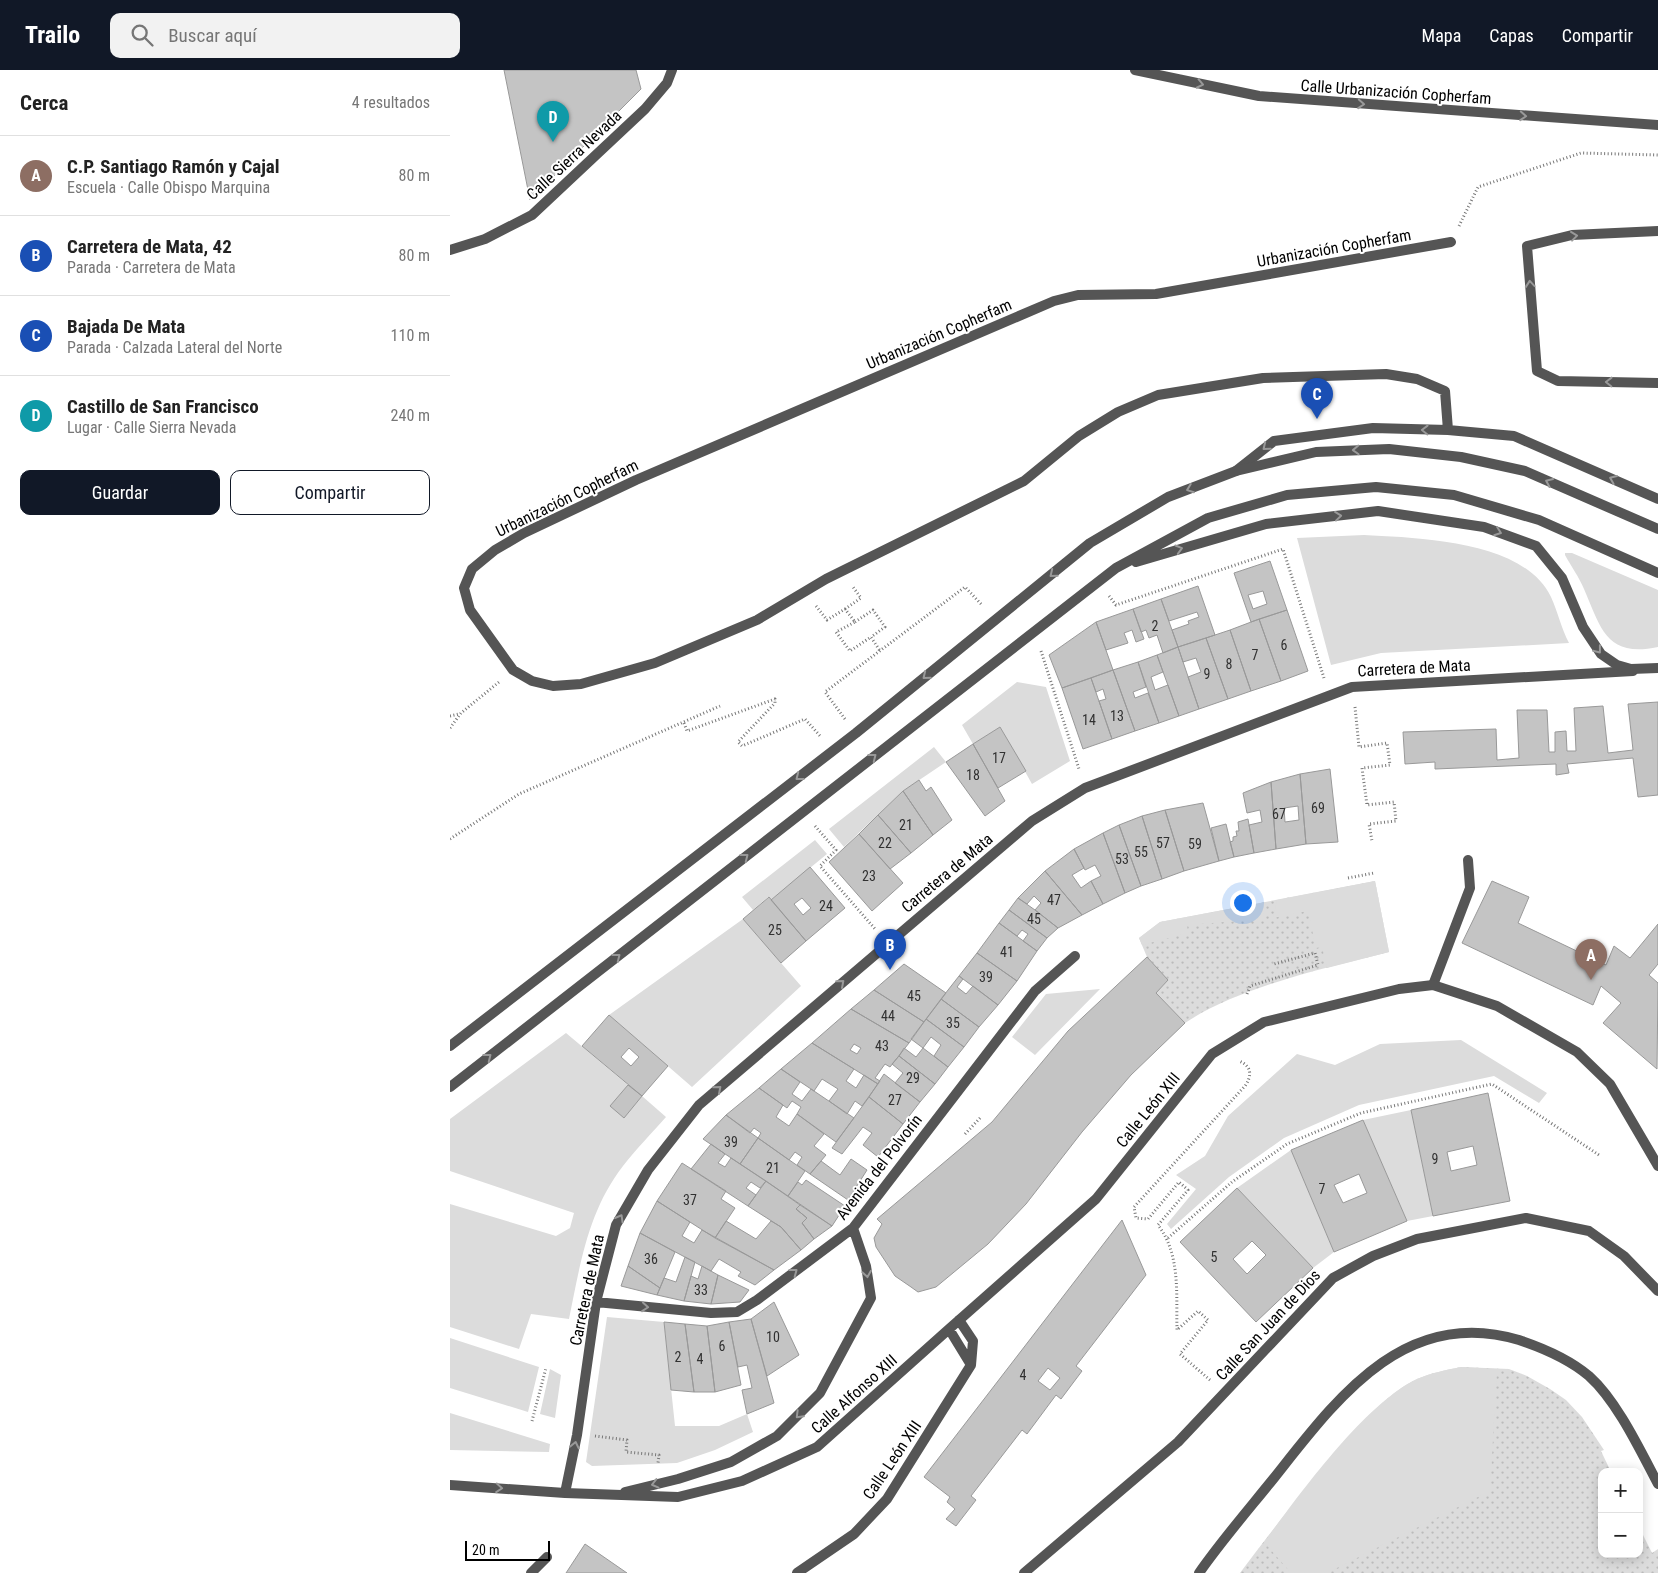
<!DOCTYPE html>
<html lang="es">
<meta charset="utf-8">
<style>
:root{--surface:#fff;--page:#f2f2f2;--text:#222;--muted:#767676;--line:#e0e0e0;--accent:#111827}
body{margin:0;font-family:"Roboto Condensed",sans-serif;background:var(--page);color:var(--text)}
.controls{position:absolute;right:15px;bottom:15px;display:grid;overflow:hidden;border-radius:10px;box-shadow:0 2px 12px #0003}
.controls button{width:45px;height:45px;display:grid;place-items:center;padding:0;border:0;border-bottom:1px solid var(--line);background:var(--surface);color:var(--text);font:25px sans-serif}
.scale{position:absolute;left:15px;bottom:12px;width:85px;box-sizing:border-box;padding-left:5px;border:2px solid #000;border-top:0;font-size:14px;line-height:18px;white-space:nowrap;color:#000;-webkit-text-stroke:4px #fff;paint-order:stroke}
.you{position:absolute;left:792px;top:832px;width:18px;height:18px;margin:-12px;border:4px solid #fff;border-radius:50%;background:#1a73e8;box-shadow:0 0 0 8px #1a73e833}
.badge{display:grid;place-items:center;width:32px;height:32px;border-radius:50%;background:var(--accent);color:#fff;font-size:16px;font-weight:700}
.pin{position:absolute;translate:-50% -41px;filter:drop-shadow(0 1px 2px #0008)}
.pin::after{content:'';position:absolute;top:26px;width:18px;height:15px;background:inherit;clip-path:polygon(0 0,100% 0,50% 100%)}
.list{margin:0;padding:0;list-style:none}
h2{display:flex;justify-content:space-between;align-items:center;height:65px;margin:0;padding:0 20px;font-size:21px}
h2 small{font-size:16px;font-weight:400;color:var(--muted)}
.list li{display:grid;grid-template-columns:32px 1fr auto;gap:15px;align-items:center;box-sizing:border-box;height:80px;padding:0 20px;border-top:1px solid var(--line)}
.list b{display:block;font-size:19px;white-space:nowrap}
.list p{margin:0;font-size:16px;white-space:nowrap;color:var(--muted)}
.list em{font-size:16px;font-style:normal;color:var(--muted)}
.actions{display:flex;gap:10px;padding:15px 20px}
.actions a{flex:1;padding:11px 0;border:1px solid var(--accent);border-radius:10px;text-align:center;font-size:18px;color:var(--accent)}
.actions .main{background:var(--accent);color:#fff}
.icon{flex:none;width:28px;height:28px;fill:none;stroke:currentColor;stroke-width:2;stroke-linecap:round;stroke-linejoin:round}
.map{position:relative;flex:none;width:1208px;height:1503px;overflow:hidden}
header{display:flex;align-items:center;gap:30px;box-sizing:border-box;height:70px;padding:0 25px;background:var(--accent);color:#fff}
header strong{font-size:24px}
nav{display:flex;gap:28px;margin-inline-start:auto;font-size:18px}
.search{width:350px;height:45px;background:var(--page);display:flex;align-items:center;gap:12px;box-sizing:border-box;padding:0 18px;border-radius:10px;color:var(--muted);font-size:19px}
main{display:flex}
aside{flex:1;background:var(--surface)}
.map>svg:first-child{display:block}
.grass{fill:url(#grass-dots)}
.garden{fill:#dcdcdc}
.building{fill:#c4c4c4;stroke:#999;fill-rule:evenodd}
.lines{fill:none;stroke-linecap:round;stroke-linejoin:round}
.path{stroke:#777;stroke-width:3;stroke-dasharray:1 2.5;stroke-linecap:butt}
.service{stroke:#555;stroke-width:10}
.minor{stroke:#555;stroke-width:10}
.tertiary{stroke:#555;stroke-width:10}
.oneway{stroke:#999}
.labels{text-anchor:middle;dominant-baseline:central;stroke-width:4;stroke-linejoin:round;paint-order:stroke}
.number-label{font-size:14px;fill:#313131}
.street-label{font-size:16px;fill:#000;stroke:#fff}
</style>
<header>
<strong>Trailo</strong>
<div class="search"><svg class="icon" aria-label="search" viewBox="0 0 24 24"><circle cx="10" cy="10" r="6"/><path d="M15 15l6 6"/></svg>Buscar aquí</div>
<nav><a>Mapa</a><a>Capas</a><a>Compartir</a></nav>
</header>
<main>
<aside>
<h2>Cerca<small>4 resultados</small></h2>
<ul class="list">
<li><span class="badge" style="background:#8d6e63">A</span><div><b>C.P. Santiago Ramón y Cajal</b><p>Escuela · Calle Obispo Marquina</p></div><em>80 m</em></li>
<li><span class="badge" style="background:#1a4fb4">B</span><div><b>Carretera de Mata, 42</b><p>Parada · Carretera de Mata</p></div><em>80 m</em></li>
<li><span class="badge" style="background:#1a4fb4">C</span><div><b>Bajada De Mata</b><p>Parada · Calzada Lateral del Norte</p></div><em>110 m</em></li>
<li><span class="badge" style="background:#0f9aa8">D</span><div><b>Castillo de San Francisco</b><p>Lugar · Calle Sierra Nevada</p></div><em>240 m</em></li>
</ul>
<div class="actions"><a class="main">Guardar</a><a>Compartir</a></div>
</aside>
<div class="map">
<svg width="1208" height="1503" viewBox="0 0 1208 1503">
<defs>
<pattern id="grass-dots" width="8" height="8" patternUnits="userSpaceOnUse" patternTransform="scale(1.25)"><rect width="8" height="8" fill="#dcdcdc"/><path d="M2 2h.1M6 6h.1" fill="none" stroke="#bbb" stroke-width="1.8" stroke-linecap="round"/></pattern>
</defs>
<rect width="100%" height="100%" fill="#fff"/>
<path class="grass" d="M925 811 939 882C875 898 789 917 735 953L706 923 718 910 697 887 689 868 710 852Z
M1011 1297 1059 1299 1077 1306 1100 1319 1116 1330 1132 1347 1154 1380 1151 1381 1161 1402H1152V1484H1189V1457L1202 1483 1208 1479V1503H790C824 1458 858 1414 895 1372 916 1349 938 1323 967 1309 981 1303 996 1300 1011 1297Z"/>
<path class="garden" d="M914 465C968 468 1074 470 1101 527 1108 542 1111 558 1119 573L931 583 881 595 847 468Z
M1115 483H1122L1208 520V577C1156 588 1151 558 1134 519 1129 507 1121 496 1115 485Z
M567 612 596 617 620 691 582 714 550 657 523 674 512 655Z
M484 677 496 692 453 721 394 777 379 759Z
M365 770 377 784 321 830 318 827 303 840 292 827Z
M925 811 939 882 877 898 872 877 866 878 858 841 823 848 827 830Z
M816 832 813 849 737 855 738 863 692 875 689 868 710 852Z
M293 849 351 916 242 1017 159 945Z
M650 919 585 985 562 967 596 924Z
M116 963 178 1015 161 1036 174 1047 192 1026 216 1047C202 1063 186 1079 173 1096 138 1141 130 1195 119 1249L81 1244 69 1279 0 1257V1134L106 1166 120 1158 124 1143 0 1101V1049Z
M1011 970 1097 1023 1089 1033 1044 1006 909 1035 834 1068 779 1107 721 1159 717 1154 746 1119 726 1105 755 1086 778 1046 847 984 885 995 930 974Z
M961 1040 983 1146 957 1151 913 1050Z
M841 1080 884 1182 863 1198 787 1118Z
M157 1247 214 1252 225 1356H269L297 1344 303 1362 265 1380 227 1393 142 1396 136 1392Z
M0 1268 89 1297 78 1342 0 1318Z
M1011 1297 1047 1299 1040 1421 877 1503H841L814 1472C850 1424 914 1334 967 1309 981 1303 996 1300 1011 1297Z
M100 1299 111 1305 105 1348 90 1344Z
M0 1343 100 1374 99 1382 0 1380Z"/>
<path class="building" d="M54 0H186L191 19 80 130Z
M820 491 837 540 801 552 784 503ZM813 521 817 534 803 539 798 525Z
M748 516 765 565 728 577 722 560 739 554 738 551 749 547 747 542 719 551 711 529Z
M711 529 728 577 713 583 707 565 699 568 696 560 691 562 683 539Z
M683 539 694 569 686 572 682 560 674 563 678 573 656 580 646 552Z
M837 540 858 601 831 611 809 549Z
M809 549 831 611 801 621 780 560Z
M646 552 663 600 612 618 599 585Z
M780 560 801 621 778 629 756 568Z
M756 568 778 629 749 639 738 607 751 602 746 588 733 592 728 577Z
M728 577 749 639 729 646 707 585Z
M707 585 713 602 701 607 705 620 718 615 729 646 709 653 688 592Z
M688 592 696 617 683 622 685 628 698 623 709 653 685 661 663 600Z
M663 600 685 661 662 669 649 631 656 629 653 619 646 622 641 608Z
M641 608 662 669 633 679 612 618Z
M1208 632V725L1188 727 1183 688 1117 694 1119 703 1106 705V694L985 699V692L955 694 953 662 1046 659 1047 690 1069 688 1067 640H1097L1099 682H1105V662L1116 661 1117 681H1126L1124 638 1153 636 1158 683 1183 680 1178 634Z
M550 657 576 701 548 718 523 674Z
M523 674 555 731 535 746 496 692Z
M880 699 888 772 856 774 850 704Z
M850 704 856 774 826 779 821 712ZM848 736 849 750 835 752 834 738Z
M469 710 476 721 481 717 502 750 483 765 453 721Z
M821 712 826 779 804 783 799 755 812 752 810 740 797 743 793 723Z
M453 721 483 765 461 783 428 745Z
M753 733 769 791 734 801 715 740Z
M715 740 734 801 712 809 692 746Z
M428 745 461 783 440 799 409 764Z
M692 746 712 809 691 816 669 755Z
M798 749 804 783 784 787 780 772 783 771V767L787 766 786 761H789L788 752Z
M776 754 784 787 769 791 761 758Z
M669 755 691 816 675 823 653 763Z
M653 763 675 823 653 834 641 811 651 806 645 795 635 800 624 779Z
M409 764 453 813 422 841 379 792Z
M624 779 634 798 622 805 631 818 641 811 653 834 632 845 595 801Z
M360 797 395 838 356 871 321 830ZM352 828 361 838 353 845 344 834Z
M595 801 632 845 608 858 585 840 591 833 584 826 577 834 568 828Z
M1042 811 1079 827 1068 853 1156 895 1164 876 1180 888 1208 854V894L1199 905 1208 913 1207 999 1153 953 1171 933 1151 916 1143 935 1012 873Z
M319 827 356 871 331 893 293 849Z
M568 828 585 840 608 858 597 868 559 840Z
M559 840 597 868 587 881 573 871 578 864 572 860 567 866 549 853Z
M549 853 587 881 567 911 527 883Z
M527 883 567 911 548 935 509 906Z
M697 887 718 910 706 923 735 953 681 1005 632 1062 576 1134 538 1174 486 1217 468 1222 461 1217 445 1206 426 1177 424 1168 432 1154 427 1149 542 1052 618 961Z
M454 894 496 923 474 952 424 920Z
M509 906 513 909 507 917 516 924 523 916 548 935 529 957 491 929Z
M424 920 474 952 459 973 401 939Z
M491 929 529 957 514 977 476 949Z
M401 939 459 973 440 997 435 994 425 1008 430 1011 428 1014 362 973ZM404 974 411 978 407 984 400 980Z
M159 945 218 996 192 1026 132 976ZM179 978 189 987 181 996 171 987Z
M476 949 514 977 498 997 484 986 491 975 481 967 473 978 461 969Z
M362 973 404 999 396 1011 406 1018 414 1005 428 1014 412 1036 405 1031 397 1044 379 1031 388 1019 372 1009 364 1021 331 999Z
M454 978 466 987 473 978 498 997 485 1014 449 986Z
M449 986 485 1014 470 1032 445 1013 453 1003 442 994Z
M331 999 350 1012 342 1024 352 1031 361 1019 404 1048 386 1072 347 1044 351 1037 342 1031 337 1038 309 1018Z
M434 1004 470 1032 453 1054 419 1027Z
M178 1015 192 1026 174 1048 160 1036Z
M309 1018 333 1035 326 1047 339 1056 347 1044 374 1064 364 1076 376 1085 360 1104 347 1095 352 1087 345 1082 339 1090 308 1068 311 1063 304 1058 300 1063 276 1045Z
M1038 1023 1060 1131 983 1146 961 1040ZM1023 1076 1027 1095 1001 1101 997 1082Z
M419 1027 453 1054 428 1087 413 1075 422 1063 413 1057 392 1084 382 1078Z
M276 1045 308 1068 290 1094 253 1069Z
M913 1050 957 1151 884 1182 841 1080ZM909 1104 917 1123 893 1133 884 1115Z
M308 1068 355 1101 338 1126 290 1094Z
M261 1074 275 1084 268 1093 275 1097 281 1088 316 1111 310 1118 301 1112 296 1118 306 1125 298 1136 241 1099Z
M401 1089 417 1100 398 1130 360 1104 371 1091 390 1105Z
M232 1093 276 1121 271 1129 285 1138 265 1168 207 1131Z
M356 1110 395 1136 382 1156 338 1126 348 1112 352 1115Z
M316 1111 350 1135 346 1139 357 1148 352 1153 364 1169 351 1180 331 1157 298 1136Z
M787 1118 863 1198 806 1252 730 1172ZM802 1171 816 1185 797 1204 783 1189Z
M207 1131 240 1152 232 1166 244 1173 252 1160 324 1200 305 1215 288 1206 291 1202 269 1189 261 1201 190 1163Z
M350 1135 382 1156 364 1169 352 1153 357 1148 346 1139Z
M672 1150 696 1205 626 1296 632 1301 611 1329 606 1325 577 1364 572 1360 521 1426 526 1430 506 1456 496 1449 505 1439 497 1432 500 1427 474 1407ZM598 1298 610 1308 600 1320 588 1311Z
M276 1151 306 1169 321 1151 331 1157 351 1180 324 1200 265 1168Z
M190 1163 225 1182 210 1218 178 1196Z
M235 1187 245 1192 234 1231 207 1225 214 1208 226 1212Z
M178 1196 210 1218 207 1225 171 1216Z
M252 1196 268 1205 261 1234 234 1231 241 1206 248 1209Z
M268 1205 299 1220 290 1232 261 1234Z
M324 1232 349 1285 317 1306 301 1249Z
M301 1249 324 1333 297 1344 292 1320 302 1318 297 1295 288 1297 279 1252Z
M214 1252 235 1254 244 1322 221 1320Z
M279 1252 291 1315 265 1322 257 1256Z
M235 1254 257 1256 265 1322H244Z
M135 1474 177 1503H116Z"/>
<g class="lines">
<path class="path" d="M1009 156 1028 117 1131 83 1208 85
M659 526 666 535 833 479 874 608
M366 536 377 550 395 539 405 552 386 562 400 581 421 567 430 581
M395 539 411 528 403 517
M405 552 423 540 435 557 421 567
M591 581 629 699
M905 637 909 677 937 673 940 695 912 698 917 735 944 732 946 751 919 754 922 771
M0 646 9 644
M395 649 375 622 515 517 532 535
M234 653 237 661 325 629V633L288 672 292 676 355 649 371 667
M0 658 11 643 49 612
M365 756 386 780 370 796 426 860
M0 769 69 724 270 636
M898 808 924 803
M797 924 800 916 868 895 865 883 824 894
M515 1064 531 1047
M718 1168 782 1112 837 1074 911 1043 1042 1014 1149 1085
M760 1310 730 1284 758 1250 748 1241 727 1260C726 1225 731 1185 708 1155L738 1120 729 1112 698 1149 686 1148 684 1137 795 1016C802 1006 802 996 789 991
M82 1351 96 1298
M145 1366 177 1370 176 1382 209 1385 208 1393"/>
<path class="service" d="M1208 161 1122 165 1077 176 1087 301 1108 311 1208 313
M983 915 1020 818 1018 790
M81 1503 97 1487"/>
<path class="minor" d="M685 0 809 26 1208 55
M0 180 35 169 82 145 195 39 217 13 222 0
M998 360 995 321 967 309 936 304 813 308 708 325 668 342 629 366 574 411 376 509 307 550 205 593 131 614 103 616 82 611 63 600 20 540 14 518 22 499 45 480 74 463 186 410 604 231 628 225 706 224 1001 172
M786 401 824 371 923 358 998 360 1064 366 1208 429
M146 1232 261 1243 287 1242 307 1230 403 1158 585 921 625 886
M509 1250 523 1271 521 1295
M0 1415 115 1423 228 1427 292 1411 367 1377 499 1259
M175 1422 228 1409 281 1392 327 1366 370 1323 421 1228 416 1196 403 1158
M115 1423 127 1365 146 1232 166 1155 198 1100 249 1035 582 751 635 718 902 617 1183 601
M347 1503 404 1464 437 1429 521 1295 499 1259 646 1129 762 984 814 952 949 919 983 915 1047 936 1127 982 1160 1014 1208 1096
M574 1503 728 1372 883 1208 923 1186 967 1169 1076 1148 1139 1161 1174 1186 1208 1221
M749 1503C772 1470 799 1439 824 1408 886 1330 954 1235 1069 1270 1093 1278 1119 1289 1139 1306 1167 1331 1190 1380 1208 1414"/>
<path class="tertiary" d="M686 492 816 454 928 441 1034 457 1086 476 1112 508 1133 557 1151 584 1167 595 1181 599 1208 598
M0 976 406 663 640 473 718 427 786 401 866 382 939 379 1011 387 1075 401 1208 459
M0 1017 666 498 758 448 837 425 926 417 1004 425 1089 450 1208 503"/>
</g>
<defs><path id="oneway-chevron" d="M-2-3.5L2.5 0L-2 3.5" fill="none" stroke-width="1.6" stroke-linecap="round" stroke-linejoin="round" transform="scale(1.25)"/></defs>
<g class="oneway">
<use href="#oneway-chevron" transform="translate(750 14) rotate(12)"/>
<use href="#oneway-chevron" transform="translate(911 34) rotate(4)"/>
<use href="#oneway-chevron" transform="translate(1073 46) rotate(4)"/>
<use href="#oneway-chevron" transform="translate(1124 166) rotate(-7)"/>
<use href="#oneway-chevron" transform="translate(1080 214) rotate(-95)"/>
<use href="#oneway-chevron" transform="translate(1159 312) rotate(-179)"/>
<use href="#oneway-chevron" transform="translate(975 360) rotate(-179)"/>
<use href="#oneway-chevron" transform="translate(816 377) rotate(141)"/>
<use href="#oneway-chevron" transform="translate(906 380) rotate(178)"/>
<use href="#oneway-chevron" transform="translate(1163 409) rotate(-157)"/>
<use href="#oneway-chevron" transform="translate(1099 412) rotate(-156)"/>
<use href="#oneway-chevron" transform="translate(740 419) rotate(159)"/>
<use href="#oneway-chevron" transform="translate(888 446) rotate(-6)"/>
<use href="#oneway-chevron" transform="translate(1048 462) rotate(20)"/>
<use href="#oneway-chevron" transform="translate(729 479) rotate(-16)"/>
<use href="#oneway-chevron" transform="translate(603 504) rotate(141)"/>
<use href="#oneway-chevron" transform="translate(1148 580) rotate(52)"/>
<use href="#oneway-chevron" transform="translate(476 606) rotate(141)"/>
<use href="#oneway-chevron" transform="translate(423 687) rotate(-38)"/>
<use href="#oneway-chevron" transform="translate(349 707) rotate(142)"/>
<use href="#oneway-chevron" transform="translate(295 787) rotate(-38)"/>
<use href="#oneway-chevron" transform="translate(167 887) rotate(-38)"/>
<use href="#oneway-chevron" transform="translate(391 913) rotate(-41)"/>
<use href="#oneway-chevron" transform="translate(38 987) rotate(-38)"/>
<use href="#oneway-chevron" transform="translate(268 1019) rotate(-41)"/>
<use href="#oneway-chevron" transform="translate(170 1148) rotate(-60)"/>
<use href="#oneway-chevron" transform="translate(344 1202) rotate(-37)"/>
<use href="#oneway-chevron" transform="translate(417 1204) rotate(81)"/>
<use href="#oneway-chevron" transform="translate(195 1237) rotate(5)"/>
<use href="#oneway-chevron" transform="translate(349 1345) rotate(135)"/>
<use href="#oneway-chevron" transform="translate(125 1375) rotate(-78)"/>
<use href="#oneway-chevron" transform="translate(205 1414) rotate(166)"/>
<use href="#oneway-chevron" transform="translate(49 1418) rotate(4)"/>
</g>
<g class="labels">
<g class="number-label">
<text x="705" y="556">2</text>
<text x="834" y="575">6</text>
<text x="805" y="585">7</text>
<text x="779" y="594">8</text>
<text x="757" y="604">9</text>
<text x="667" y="646">13</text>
<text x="639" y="650">14</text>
<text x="549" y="688">17</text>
<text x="523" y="705">18</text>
<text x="868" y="738">69</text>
<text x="829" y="744">67</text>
<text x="456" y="755">21</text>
<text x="435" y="773">22</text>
<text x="713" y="773">57</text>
<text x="745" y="774">59</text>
<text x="691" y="782">55</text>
<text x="672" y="789">53</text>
<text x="419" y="806">23</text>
<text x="604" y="830">47</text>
<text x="376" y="836">24</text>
<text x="584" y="849">45</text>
<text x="325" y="860">25</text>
<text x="557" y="882">41</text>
<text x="536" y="907">39</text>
<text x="464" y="926">45</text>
<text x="438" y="946">44</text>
<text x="503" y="953">35</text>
<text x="432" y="976">43</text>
<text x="463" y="1008">29</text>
<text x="445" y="1030">27</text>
<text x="281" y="1072">39</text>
<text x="985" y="1089">9</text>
<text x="323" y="1098">21</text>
<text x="872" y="1119">7</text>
<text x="240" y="1130">37</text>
<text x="764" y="1187">5</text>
<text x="201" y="1189">36</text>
<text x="251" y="1220">33</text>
<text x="323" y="1267">10</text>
<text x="272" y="1276">6</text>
<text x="228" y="1287">2</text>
<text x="250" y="1289">4</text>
<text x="573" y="1305">4</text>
</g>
<g class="street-label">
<text transform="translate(946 22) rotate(4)">Calle Urbanización Copherfam</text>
<text transform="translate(124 85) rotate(-43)">Calle Sierra Nevada</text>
<text transform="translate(884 178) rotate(-10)">Urbanización Copherfam</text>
<text transform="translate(489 264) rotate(-23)">Urbanización Copherfam</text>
<text transform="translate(117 428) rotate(-26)">Urbanización Copherfam</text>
<text transform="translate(964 598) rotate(-3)">Carretera de Mata</text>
<text transform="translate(497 803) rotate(-40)">Carretera de Mata</text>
<text transform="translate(698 1040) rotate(-51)">Calle León XIII</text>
<text transform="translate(429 1097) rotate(-52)">Avenida del Polvorín</text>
<text transform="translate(137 1220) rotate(-78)">Carretera de Mata</text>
<text transform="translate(818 1255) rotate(-47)">Calle San Juan de Dios</text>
<text transform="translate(404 1324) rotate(-42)">Calle Alfonso XIII</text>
<text transform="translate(442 1390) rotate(-56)">Calle León XIII</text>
</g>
</g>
</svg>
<div class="controls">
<button>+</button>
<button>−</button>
</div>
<div class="scale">20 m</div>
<div class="you"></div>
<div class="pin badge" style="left:1141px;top:910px;background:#8d6e63">A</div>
<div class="pin badge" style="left:440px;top:900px;background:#1a4fb4">B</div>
<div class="pin badge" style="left:867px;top:349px;background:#1a4fb4">C</div>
<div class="pin badge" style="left:103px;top:72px;background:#0f9aa8">D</div>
</div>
</main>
